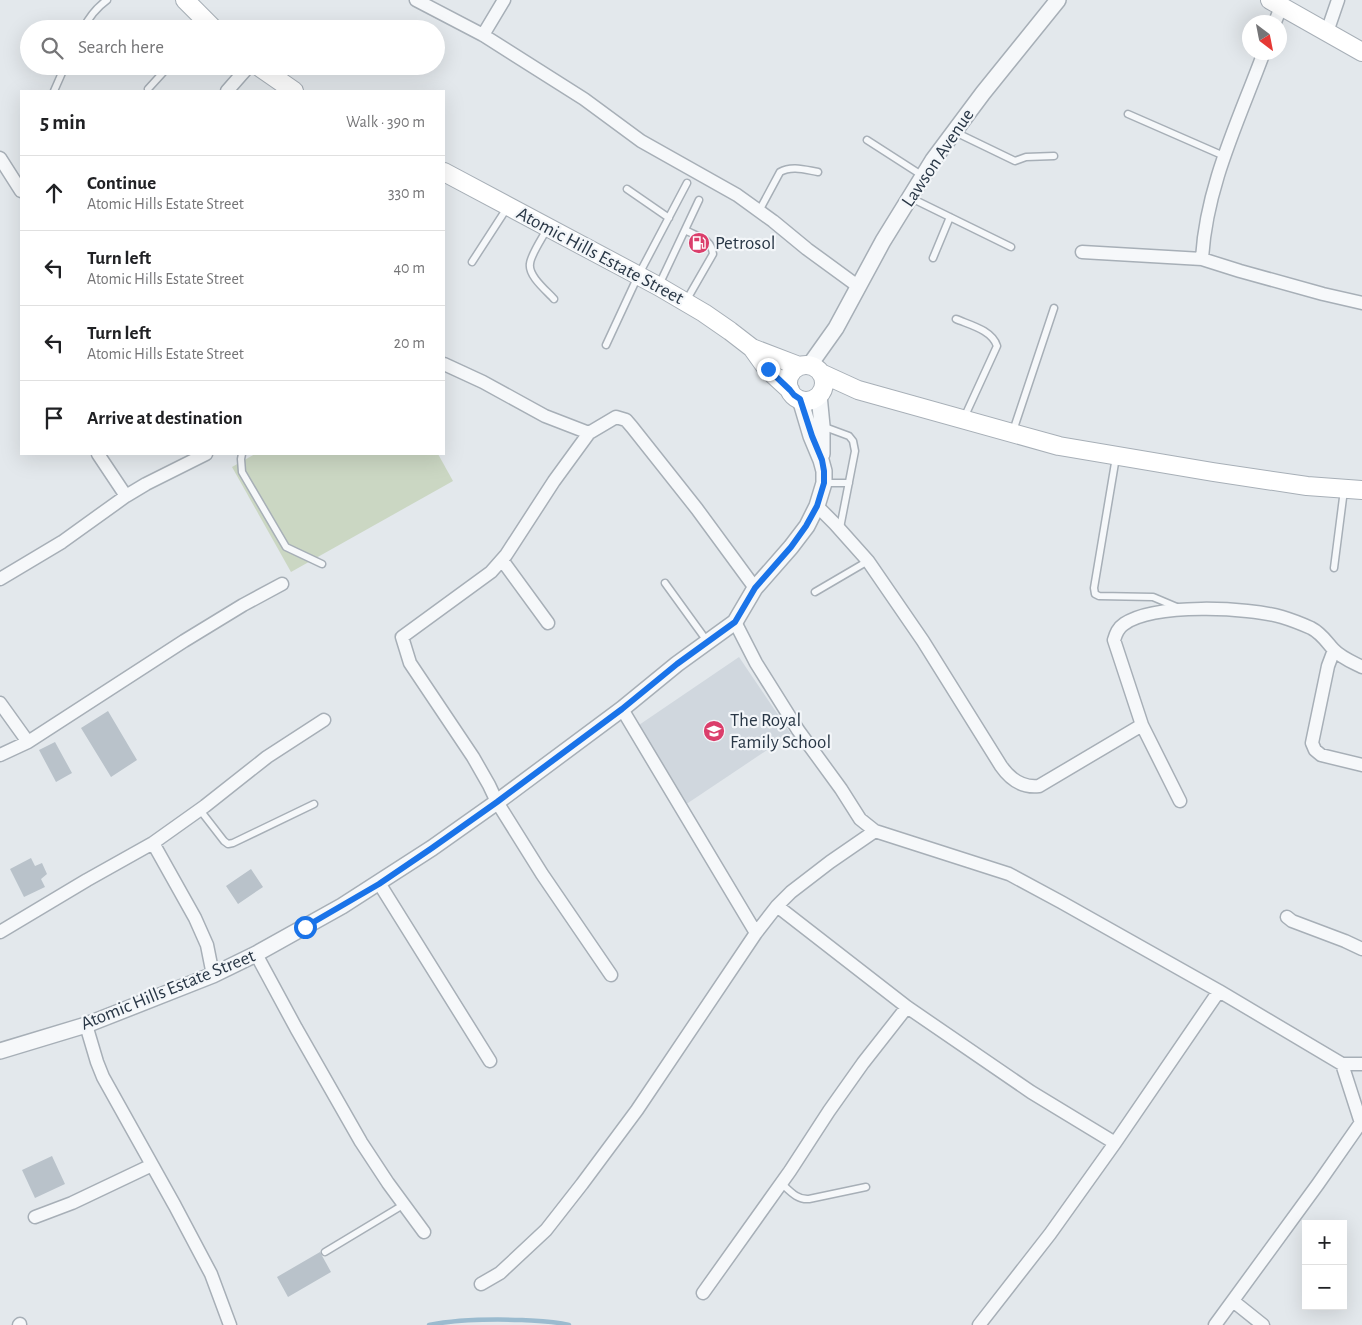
<!DOCTYPE html>
<meta charset="utf-8">
<style>
:root{--surface:#fff;--page:#f2f2f2;--text:#202124;--muted:#757577;--line:#e0e0e0}
body{margin:0;font-family:"Alegreya Sans",sans-serif;background:var(--page);color:var(--text)}
.controls{position:absolute;right:15px;bottom:15px;display:grid;overflow:hidden;border-radius:0px;box-shadow:0 5px 20px #0002}
.controls button{width:45px;height:45px;display:grid;place-items:center;padding:0;border:0;border-bottom:1px solid var(--line);background:var(--surface);color:var(--text);font:25px sans-serif}
.compass{position:absolute;left:1242px;top:15px;width:45px;height:45px;border-radius:50%;background:var(--surface);box-shadow:0 5px 20px #0002;rotate:148deg}
.stop{position:absolute;width:15px;height:15px;margin:-11px;border:4px solid #1a73e8;border-radius:50%;background:#fff}
.stop.end{background:#1a73e8;border-color:#fff;box-shadow:0 1px 5px #0008}
.list{margin:0;padding:0;list-style:none}
h2{display:flex;justify-content:space-between;align-items:center;height:65px;margin:0;padding:0 20px;font-size:21px}
h2 small{font-size:16px;font-weight:400;color:var(--muted)}
.list li{display:grid;grid-template-columns:32px 1fr auto;gap:15px;align-items:center;box-sizing:border-box;height:75px;padding:0 20px;border-top:1px solid var(--line)}
.list b{display:block;font-size:19px;white-space:nowrap}
.list p{margin:0;font-size:16px;white-space:nowrap;color:var(--muted)}
.list em{font-size:16px;font-style:normal;color:var(--muted)}
.icon{flex:none;width:28px;height:28px;fill:none;stroke:currentColor;stroke-width:2;stroke-linecap:round;stroke-linejoin:round}
.map{position:relative;flex:none;width:1362px;height:1325px;overflow:hidden}
.search{position:absolute;background:var(--surface);box-shadow:0 5px 20px #0002;left:20px;top:20px;width:425px;height:55px;display:flex;align-items:center;gap:12px;box-sizing:border-box;padding:0 18px;border-radius:28px;color:var(--muted);font-size:19px}
.panel{position:absolute;background:var(--surface);box-shadow:0 5px 20px #0002;left:20px;top:90px;width:425px;height:365px;border-radius:0px}
.map>svg:first-child{display:block}
.built{fill:#d0d7de}
.green{fill:#cbd7c3}
.lines{fill:none;stroke-linecap:round;stroke-linejoin:round}
.stream{stroke:#9bbbcf;stroke-width:4.5}
.building{fill:#b9c2ca}
.service-casing{stroke:#a7afb7;stroke-width:9}
.minor-casing{stroke:#a7afb7;stroke-width:15}
.tertiary-casing{stroke:#a7afb7;stroke-width:18}
.secondary-casing{stroke:#a7afb7;stroke-width:20}
.service{stroke:#f6f8fa;stroke-width:6}
.minor{stroke:#f6f8fa;stroke-width:12}
.tertiary{stroke:#f6f8fa;stroke-width:15}
.secondary{stroke:#fff;stroke-width:18}
.route{stroke:#1a73e8;stroke-width:6}
.labels{text-anchor:middle;dominant-baseline:central;stroke-width:4.5;stroke-linejoin:round;paint-order:stroke}
.street-label{font-size:19px;fill:#293746;stroke:#f3f6f9}
.poi-label{font-size:19px;fill:#293746;stroke:#f3f6f9;text-anchor:start}
</style>
<div class="map">
<svg width="1362" height="1325" viewBox="0 0 1362 1325">
<rect width="100%" height="100%" fill="#e3e8ec"/>
<path class="built" d="M739 657 791 734 685 805 636 727Z"/>
<path class="green" d="M255 454H438L453 481 291 572 232 467Z"/>
<g class="lines">
<path class="stream" d="M429 1325C459 1319 491 1319 522 1320 538 1321 553 1321 569 1325"/>
</g>
<path class="building" d="M108 711 137 760 111 777 81 728Z
M55 742 72 773 56 782 39 750Z
M31 858 35 866 42 863 47 874 41 879 45 887 24 897 10 869Z
M251 869 263 887 238 904 226 886Z
M52 1156 65 1184 35 1198 22 1170Z
M320 1252 331 1272 288 1297 277 1277Z"/>
<g class="lines">
<g class="service-casing">
<path id="service" d="M83 29C89 17 96 8 107 0
M148 89 169 66
M54 91 65 66
M1128 114 1224 156
M955 132 1015 161 1026 157 1054 156
M867 140 923 176
M627 189 669 218
M911 198 1011 247
M759 211 780 172C792 165 806 170 818 172
M547 229C543 237 530 256 530 264 528 276 547 291 554 299
M685 230C698 237 711 238 713 254L686 301
M933 258 950 217
M472 262 507 208
M659 285 699 200
M956 319C970 325 992 330 997 346L964 418
M606 345 638 276 687 183
M822 426 849 436 853 441 855 451 840 528
M1013 431 1054 308
M242 454 241 459 242 472 286 547 322 564
M1116 457 1094 588 1095 594 1099 596 1153 597 1179 608
M824 483H849
M1334 568 1344 490
M665 583 707 641
M815 592 868 561
M200 810 224 841 228 844 233 843 314 804
M781 1183C790 1191 797 1200 809 1199L866 1187
M325 1252 403 1205"/>
</g>
<g class="minor-casing">
<path id="minor" d="M416 0 483 35 584 99 641 141 737 195 773 221 807 249 859 287
M1275 22 1281 7
M1327 32 1338 0
M483 35 504 0
M227 91 249 66
M0 158 21 191
M1082 252 1202 259 1240 271 1323 294 1362 303
M1202 259C1206 186 1239 120 1264 52
M444 364 483 382 545 416 589 433 616 417 626 420 632 427 697 509 755 588
M589 433 554 481 506 555 491 572 402 637 410 663 473 757 489 785 497 802 542 874 611 975
M98 454 126 496
M817 506 835 524 868 561 923 641 1001 766C1010 779 1022 788 1039 786L1142 725
M502 560 548 623
M0 579 62 542 126 496 146 484 206 454
M735 622 756 663 798 730 841 789 860 819 875 831 1009 874 1061 902 1219 991 1342 1064H1362
M1334 650 1328 666 1312 743 1315 750 1321 755 1362 765
M0 703 28 742
M622 709 756 933
M0 755 28 742 184 641 243 605 282 584
M1180 801 1142 725 1114 640C1116 633 1118 628 1124 624 1154 603 1248 607 1282 617 1292 620 1302 624 1311 628 1321 633 1326 641 1333 649 1340 657 1352 662 1362 667
M153 843 195 918 207 945 213 975
M379 883 490 1061
M777 906 907 1007 1031 1092 1115 1143
M1287 917 1292 921 1345 941 1362 949
M0 932 87 880 153 843 205 806 267 757 324 720
M256 954 296 1028 361 1142 388 1183 424 1232
M86 1025 97 1062 103 1077 175 1206 211 1274 230 1325
M1342 1064 1361 1123
M35 1217 72 1203 152 1165
M481 1284 500 1273 546 1230 582 1184 637 1110 756 933 777 906 791 892 830 862 875 831
M703 1293 790 1171 829 1111 863 1063 907 1007
M1233 1301 1263 1325
M19 1325 20 1324
M979 1325 1050 1234 1115 1143 1219 991
M1215 1325 1318 1184 1362 1121"/>
</g>
<g class="tertiary-casing">
<path id="tertiary" d="M809 366 836 328 883 241 933 160 983 93 1058 0
M819 395 822 426V454
M0 1051 86 1025 213 975 256 954 342 906 432 848 497 802 622 709 677 664 735 622 755 588 791 547 807 526 817 506 824 483V471L821 460 811 436 800 399"/>
</g>
<g class="secondary-casing">
<path id="secondary" d="M185 0 214 29
M1270 0 1362 52
M258 66 294 91
M444 172 658 286 704 313 730 331 752 348 767 369 790 390
M752 348 799 366
M788 383a18 18 0 1 1 36 0a18 18 0 1 1-36 0Z
M823 374 858 390 1059 446 1213 472 1307 486 1362 490"/>
</g>
<use href="#service" class="service"/>
<use href="#minor" class="minor"/>
<use href="#tertiary" class="tertiary"/>
<use href="#secondary" class="secondary"/>
</g>
<g class="lines">
<path class="route" d="M305 927 379 884 432 848 497 802 622 709 677 664 735 622 755 588 791 547 806 526 817 506 824 483V471L822 460 812 436 800 399 794 395 790 390 768 369"/>
</g>
<defs>
<g id="fuel-disc" transform="scale(1.125)"><circle r="9.5" fill="#db3e6b" stroke="#f3f6f9"/><path d="M-5.5-6h7V0h2V4h1.3V-2.5L3-4.5l.8-.8L6-3V5H2.5V1h-1V6h-7ZM-4.2-4.7v3.2H.2V-4.7Z" fill="#fff"/></g>
<g id="school-disc" transform="scale(1.125)"><circle r="9.5" fill="#db3e6b" stroke="#f3f6f9"/><path d="M0-5L7-2L0 1L-7-2ZM-4 1L0 2.5L4 1V4Q0 6-4 4Z" fill="#fff"/></g>
</defs>
<g fill-rule="evenodd">
<use href="#fuel-disc" x="699" y="243"/>
<use href="#school-disc" x="714" y="731"/>
</g>
<g class="labels">
<g class="street-label">
<text transform="translate(938 158) rotate(-56)">Lawson Avenue</text>
<text transform="translate(600 256) rotate(28)">Atomic Hills Estate Street</text>
<text transform="translate(168 990) rotate(-22)">Atomic Hills Estate Street</text>
</g>
<g class="poi-label">
<text x="715" y="243">Petrosol</text>
<text x="730" y="720">The Royal<tspan x="730" dy="22">Family School</tspan></text>
</g>
</g>
</svg>
<div class="controls">
<button>+</button>
<button>−</button>
</div>
<svg class="compass" viewBox="-18 -18 36 36"><path d="M0-13l5 13h-10z" fill="#e53935"/><path d="M0 13l5-13h-10z" fill="#757577"/></svg>
<div class="stop" style="left:305px;top:927px"></div>
<div class="stop end" style="left:768px;top:369px"></div>
<div class="search"><svg class="icon" aria-label="search" viewBox="0 0 24 24"><circle cx="10" cy="10" r="6"/><path d="M15 15l6 6"/></svg>Search here</div>
<section class="panel">
<h2>5 min<small>Walk · 390 m</small></h2>
<ul class="list">
<li><svg class="icon" aria-label="ahead" viewBox="0 0 24 24"><path d="M12 20V5M6 11l6-6 6 6"/></svg><div><b>Continue</b><p>Atomic Hills Estate Street</p></div><em>330 m</em></li>
<li><svg class="icon" aria-label="left" viewBox="0 0 24 24"><path d="M17 20v-9H6M10 6l-5 5 5 5"/></svg><div><b>Turn left</b><p>Atomic Hills Estate Street</p></div><em>40 m</em></li>
<li><svg class="icon" aria-label="left" viewBox="0 0 24 24"><path d="M17 20v-9H6M10 6l-5 5 5 5"/></svg><div><b>Turn left</b><p>Atomic Hills Estate Street</p></div><em>20 m</em></li>
<li><svg class="icon" aria-label="arrive" viewBox="0 0 24 24"><path d="M6 21V4h12l-3 4 3 4H6"/></svg><div><b>Arrive at destination</b></div></li>
</ul>
</section>
</div>
